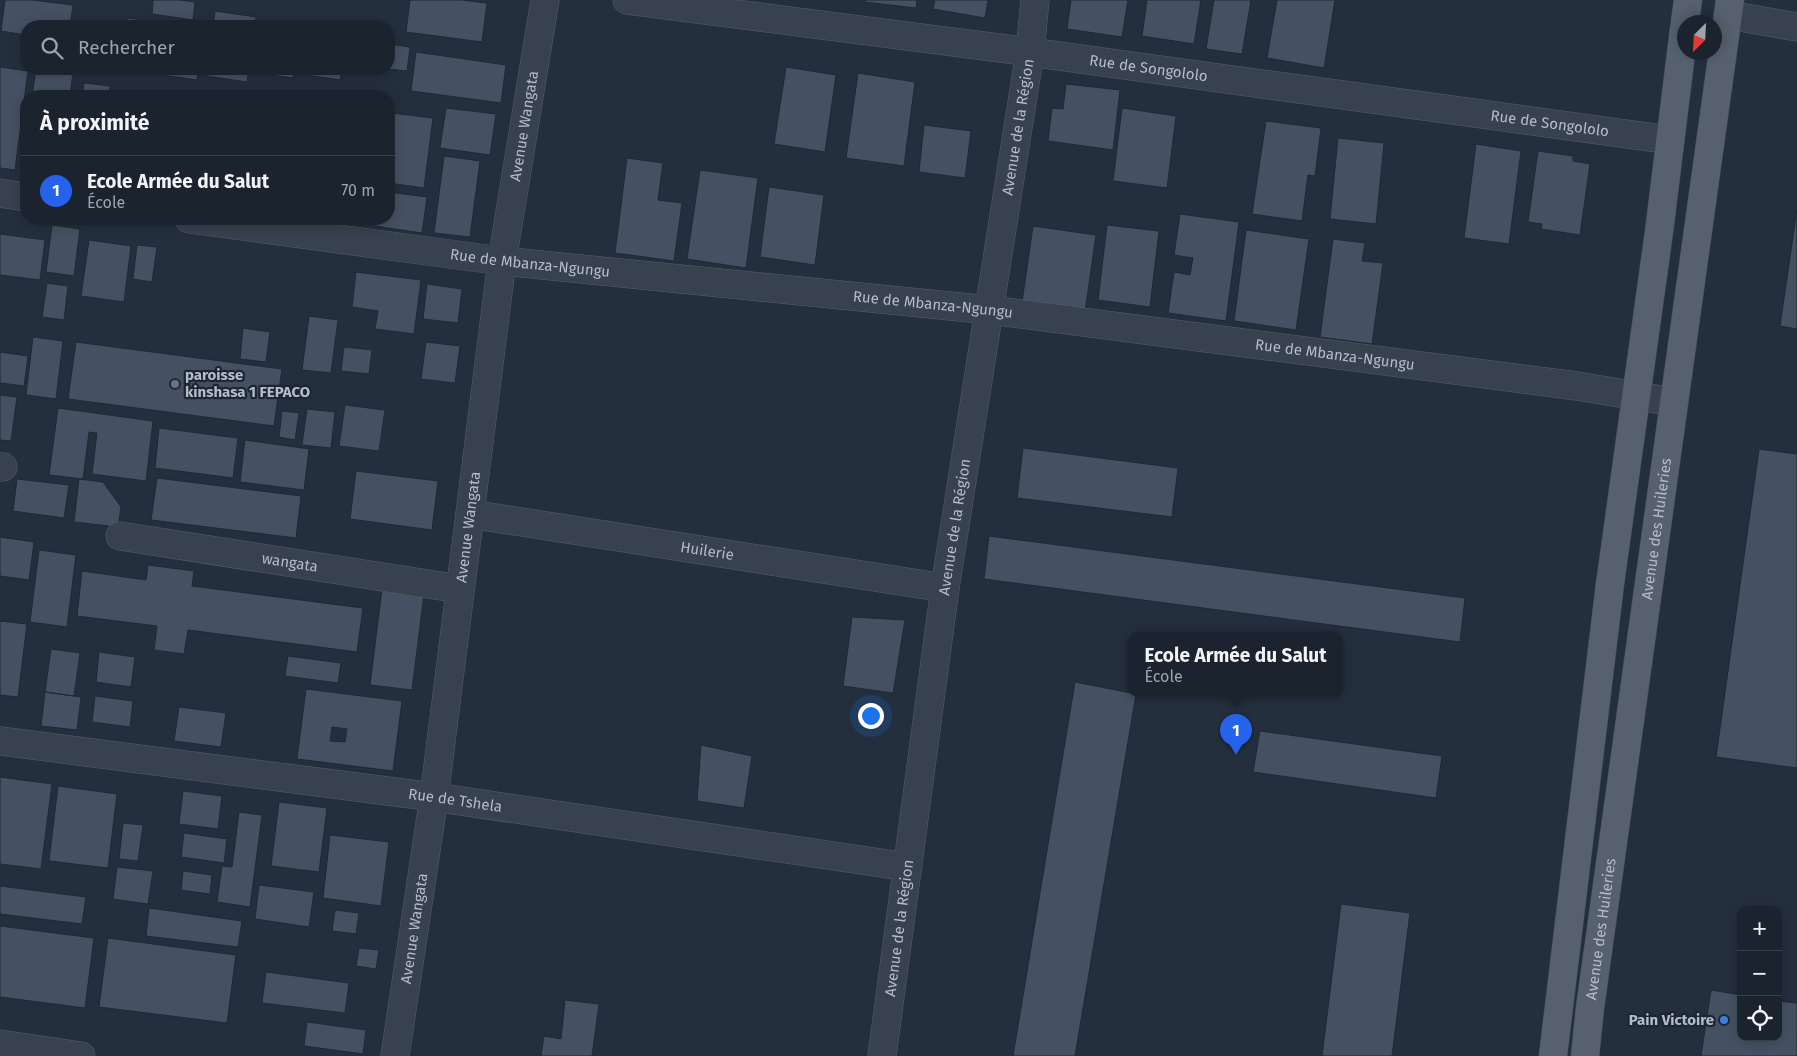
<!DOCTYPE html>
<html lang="fr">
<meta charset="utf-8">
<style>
:root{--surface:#1b232e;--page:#242b36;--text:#f1f3f6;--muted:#a0a4aa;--line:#39404a;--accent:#2563eb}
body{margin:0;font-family:"Fira Sans",sans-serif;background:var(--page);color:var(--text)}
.controls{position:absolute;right:15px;bottom:15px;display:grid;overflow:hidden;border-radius:10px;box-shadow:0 2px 12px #0003}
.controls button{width:45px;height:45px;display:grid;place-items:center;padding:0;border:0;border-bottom:1px solid var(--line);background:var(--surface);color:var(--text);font:25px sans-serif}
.compass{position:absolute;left:1677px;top:15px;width:45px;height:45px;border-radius:50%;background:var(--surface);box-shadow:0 2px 12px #0003;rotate:204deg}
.you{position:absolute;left:870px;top:715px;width:18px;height:18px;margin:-12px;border:4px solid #fff;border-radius:50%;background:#1a73e8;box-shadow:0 0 0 8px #1a73e833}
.badge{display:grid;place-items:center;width:32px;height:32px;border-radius:50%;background:var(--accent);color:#fff;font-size:16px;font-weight:700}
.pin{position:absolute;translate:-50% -41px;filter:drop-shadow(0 1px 2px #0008)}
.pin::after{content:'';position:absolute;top:26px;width:18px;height:15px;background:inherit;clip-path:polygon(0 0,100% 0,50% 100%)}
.popup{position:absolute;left:1128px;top:632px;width:215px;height:65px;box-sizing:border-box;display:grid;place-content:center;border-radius:10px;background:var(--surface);filter:drop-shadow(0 1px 4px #0005);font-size:16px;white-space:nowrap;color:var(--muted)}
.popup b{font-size:19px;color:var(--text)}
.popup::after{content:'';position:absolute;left:50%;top:100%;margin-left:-10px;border:10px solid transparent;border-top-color:var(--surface)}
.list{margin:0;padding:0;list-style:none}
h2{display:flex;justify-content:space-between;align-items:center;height:65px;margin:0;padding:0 20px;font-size:21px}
h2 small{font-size:16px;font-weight:400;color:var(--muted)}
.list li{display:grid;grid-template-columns:32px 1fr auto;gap:15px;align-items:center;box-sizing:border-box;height:70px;padding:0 20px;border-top:1px solid var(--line)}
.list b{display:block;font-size:19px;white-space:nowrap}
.list p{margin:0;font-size:16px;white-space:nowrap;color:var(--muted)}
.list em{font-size:16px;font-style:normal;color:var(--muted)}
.icon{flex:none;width:28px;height:28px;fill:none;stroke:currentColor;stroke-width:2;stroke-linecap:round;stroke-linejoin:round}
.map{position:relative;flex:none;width:1797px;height:1056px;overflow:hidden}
.search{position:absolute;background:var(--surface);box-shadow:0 2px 12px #0003;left:20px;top:20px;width:375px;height:55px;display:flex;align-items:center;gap:12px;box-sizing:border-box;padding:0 18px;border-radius:20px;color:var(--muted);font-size:19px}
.panel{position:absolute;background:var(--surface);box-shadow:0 2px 12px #0003;left:20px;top:90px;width:375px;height:135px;border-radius:20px}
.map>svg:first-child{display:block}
.building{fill:#455162;stroke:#1f2835;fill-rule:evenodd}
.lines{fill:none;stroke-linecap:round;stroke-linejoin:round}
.minor-casing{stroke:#565f6c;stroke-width:29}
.major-casing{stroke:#414a57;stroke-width:29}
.minor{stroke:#38414e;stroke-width:28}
.major{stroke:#56606e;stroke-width:28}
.worship-dot{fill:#6b7280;stroke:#1d2633;stroke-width:2}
.shop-dot{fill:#3f7fe0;stroke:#1d2633;stroke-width:2}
.labels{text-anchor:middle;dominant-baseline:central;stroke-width:4.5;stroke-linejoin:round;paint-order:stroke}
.street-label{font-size:15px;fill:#b4bcc9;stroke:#1d2633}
.poi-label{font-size:15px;font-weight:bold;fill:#b4bcc9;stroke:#1d2633;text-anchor:start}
</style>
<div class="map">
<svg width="1797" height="1056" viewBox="0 0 1797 1056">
<rect width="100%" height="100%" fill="#242f3e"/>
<path class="building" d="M5 0H32L73 5 70 26H26V35L1 31Z
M153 0H180L195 2 193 20 152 14Z
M410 0H462L487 3 482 42 406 32Z
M865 0H917L916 8 865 2Z
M935 0H988L985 18 933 9Z
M1071 0H1128L1122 37 1067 29Z
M1147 0H1201L1194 44 1142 36Z
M1214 0H1251L1242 54 1206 49Z
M1277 0H1335L1324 68 1267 58Z
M215 11 256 17 255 26H213Z
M128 18 190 26H127Z
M389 44 410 47 407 71 389 69Z
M416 52 506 65 501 103 411 91Z
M0 67 28 71 15 170 0 168Z
M786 67 836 75 825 152 774 144Z
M36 69 73 73 70 96H32Z
M121 69H198L197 80Z
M207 69H249L247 82 206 76Z
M264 69H295L293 78 263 74Z
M307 69H342L340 80 306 75Z
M858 73 915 82 904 166 846 158Z
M84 83 110 86 109 96H82Z
M1066 84 1120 90 1113 150 1048 141 1052 108 1063 109Z
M222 91 263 96H221Z
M305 92 334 96H305Z
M446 108 496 114 490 155 440 148Z
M1122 108 1176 116 1167 188 1113 181Z
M392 113 433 118 424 188 389 183V137Z
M1266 121 1321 128 1315 176 1308 175 1302 221 1252 214Z
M924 125 971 131 965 178 919 172Z
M1338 138 1384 143 1376 224 1330 219Z
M26 144V176L22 175Z
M1476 144 1521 151 1509 244 1464 238Z
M1538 151 1573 156V161L1590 164 1580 235 1541 229 1542 224 1528 222Z
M444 156 480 161 470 237 434 233Z
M627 158 663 163 658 200 682 203 674 261 615 253Z
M700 170 758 178 746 268 687 259Z
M769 187 824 195 815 265 760 257Z
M389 192 427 197 422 233 375 226 376 219H389Z
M1797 209V329L1780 326Z
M1180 214 1239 222 1226 321 1168 313 1174 272 1190 275 1193 258 1174 255Z
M52 225 80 229 74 276 46 272Z
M1107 225 1159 231 1150 307 1098 300Z
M1033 226 1096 235 1085 312 1022 302Z
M1246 230 1309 239 1296 330 1234 321Z
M0 234 45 240 40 280 0 275Z
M1333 239 1365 243 1362 261 1383 263 1372 344 1320 337Z
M89 240 131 246 124 302 81 296Z
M137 245 157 247 152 282 133 279Z
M356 272 421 280 414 334 375 329 378 311 352 307Z
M47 283 68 286 64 320 42 317Z
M427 284 462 289 458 323 423 319Z
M309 316 338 320 331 373 302 370Z
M243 328 270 332 266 362 240 359Z
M33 337 63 341 56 399 26 395Z
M76 342 282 369 274 426 68 399Z
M426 342 460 346 455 383 421 379Z
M344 347 372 350 369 374 341 371Z
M0 352 28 356 24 386 0 383Z
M0 395 17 397 11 441 0 440Z
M345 405 385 410 379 451 339 446Z
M58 408 153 421 146 481 92 474 97 433 89 432 83 479 49 475Z
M307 409 335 412 331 448 302 445Z
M282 411 299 413 295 440 279 437Z
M159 428 238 438 233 478 155 468Z
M245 440 309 449 304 490 240 482Z
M1023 448 1178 468 1172 517 1017 498Z
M1759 449 1797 454V768L1716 757Z
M356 471 438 481 432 530 350 519Z
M157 478 301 496 296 538 151 520Z
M17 479 69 485 64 518 13 511Z
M79 479 103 482 121 507 118 527 74 522Z
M989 536 1465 598 1460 642 984 579Z
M0 537 34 542 29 580 0 576Z
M39 550 76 555 67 627 30 622Z
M148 565 194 571 192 586 363 608 357 652 188 630 184 654 154 650 157 626 77 616 82 571 146 580Z
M382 589 424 594 412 690 370 685Z
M852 617 905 620 893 693 843 686Z
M0 621 27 624 18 697 0 695Z
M51 649 80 653 74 696 45 692Z
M99 652 135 657 131 687 96 682Z
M288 656 341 663 338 683 285 676Z
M1075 682 1136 694 1075 1056H1013Z
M306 689 402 701 393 771 297 759ZM332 727 347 729 345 742 330 741Z
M45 692 81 697 77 730 41 726Z
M95 696 133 701 130 727 92 722Z
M179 707 226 713 221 747 174 741Z
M1260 731 1442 756 1436 798 1253 772Z
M701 745 752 756 744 808 697 801Z
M0 777 52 784 41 869 0 864Z
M58 786 117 794 108 868 49 861Z
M183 791 222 796 218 829 179 824Z
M279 802 327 808 319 872 271 866Z
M239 812 262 815 250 907 217 902 222 866 232 867Z
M123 823 143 825 138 861 119 859Z
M184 833 227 839 224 863 181 857Z
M330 835 389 842 381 906 323 898Z
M117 867 153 871 148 904 113 899Z
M183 871 212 875 210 894 181 890Z
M259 885 314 892 309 927 255 919Z
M0 886 86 897 82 924 0 914Z
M1341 904 1410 913 1392 1056H1322Z
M149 908 242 921 238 947 146 936Z
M335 910 359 913 356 934 332 931Z
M0 926 94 938 85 1008 0 997Z
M108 938 236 955 227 1023 99 1007Z
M359 948 379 950 376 969 356 966Z
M266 972 349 983 345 1013 262 1003Z
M1711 990 1741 995V1037H1778V1001L1797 1003V1056H1701Z
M565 1000 599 1004 592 1056H541L544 1036 561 1039Z
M307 1022 366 1030 363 1054 304 1046Z"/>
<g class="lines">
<g class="minor-casing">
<g id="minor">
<path id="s1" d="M627 0 1030 52 1670 140"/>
<path d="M1728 15 1797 27"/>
<path d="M0 193 26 197"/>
<path id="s2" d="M189 219 502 261 990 310 1577 386 1674 402"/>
<path d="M0 467H3"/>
<path id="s3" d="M470 514 945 588"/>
<path id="s4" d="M120 536 460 589"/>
<path id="s5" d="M0 741 434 797 908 867"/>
<path d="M0 1044 81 1056"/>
<path id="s6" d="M395 1056 434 797 502 261 545 0"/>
<path id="s7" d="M882 1056 945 588 1030 52 1035 0"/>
</g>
</g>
<g class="major-casing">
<g id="major">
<path d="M1685 22 1688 0"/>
<path d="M1553 1056 1610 584 1659 232 1684 29"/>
<path id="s8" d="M1585 1056 1590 1008 1730 0"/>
</g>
</g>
<use href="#minor" class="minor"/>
<use href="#major" class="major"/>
</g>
<circle class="worship-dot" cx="175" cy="384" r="5"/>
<circle class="shop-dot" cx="1724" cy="1020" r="5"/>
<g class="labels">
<g class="street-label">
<text stroke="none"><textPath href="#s1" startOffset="526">Rue de Songololo</textPath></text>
<text stroke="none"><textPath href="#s1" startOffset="931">Rue de Songololo</textPath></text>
<text stroke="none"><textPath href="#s6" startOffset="939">Avenue Wangata</textPath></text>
<text stroke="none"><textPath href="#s7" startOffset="939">Avenue de la Région</textPath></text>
<text stroke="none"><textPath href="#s2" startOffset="344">Rue de Mbanza-Ngungu</textPath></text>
<text stroke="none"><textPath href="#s2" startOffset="749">Rue de Mbanza-Ngungu</textPath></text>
<text stroke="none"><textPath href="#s2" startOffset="1154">Rue de Mbanza-Ngungu</textPath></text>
<text stroke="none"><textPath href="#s7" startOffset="534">Avenue de la Région</textPath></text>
<text stroke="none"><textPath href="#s6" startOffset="534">Avenue Wangata</textPath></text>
<text stroke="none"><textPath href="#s8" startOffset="532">Avenue des Huileries</textPath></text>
<text stroke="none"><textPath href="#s3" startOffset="240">Huilerie</textPath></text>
<text stroke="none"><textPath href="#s4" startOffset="172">wangata</textPath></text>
<text stroke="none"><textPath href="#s5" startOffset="459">Rue de Tshela</textPath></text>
<text stroke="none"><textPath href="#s6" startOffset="129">Avenue Wangata</textPath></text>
<text stroke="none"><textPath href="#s7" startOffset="129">Avenue de la Région</textPath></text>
<text stroke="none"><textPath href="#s8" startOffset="128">Avenue des Huileries</textPath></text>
</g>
<g class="poi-label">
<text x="185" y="375">paroisse<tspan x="185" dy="17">kinshasa 1 FEPACO</tspan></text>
<text x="1714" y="1020" text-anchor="end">Pain Victoire</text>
</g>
</g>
</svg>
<div class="controls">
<button>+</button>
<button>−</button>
<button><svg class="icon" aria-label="locate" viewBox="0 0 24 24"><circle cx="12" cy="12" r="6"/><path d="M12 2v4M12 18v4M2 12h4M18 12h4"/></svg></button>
</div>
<svg class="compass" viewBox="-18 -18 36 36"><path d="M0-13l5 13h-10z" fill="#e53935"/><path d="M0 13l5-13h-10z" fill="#a0a4aa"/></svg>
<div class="you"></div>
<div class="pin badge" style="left:1236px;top:755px">1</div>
<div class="popup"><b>Ecole Armée du Salut</b>École</div>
<div class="search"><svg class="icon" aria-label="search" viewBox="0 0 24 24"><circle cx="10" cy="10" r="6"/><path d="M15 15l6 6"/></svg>Rechercher</div>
<section class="panel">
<h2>À proximité<small></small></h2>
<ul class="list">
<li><span class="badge">1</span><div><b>Ecole Armée du Salut</b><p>École</p></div><em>70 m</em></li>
</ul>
</section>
</div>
